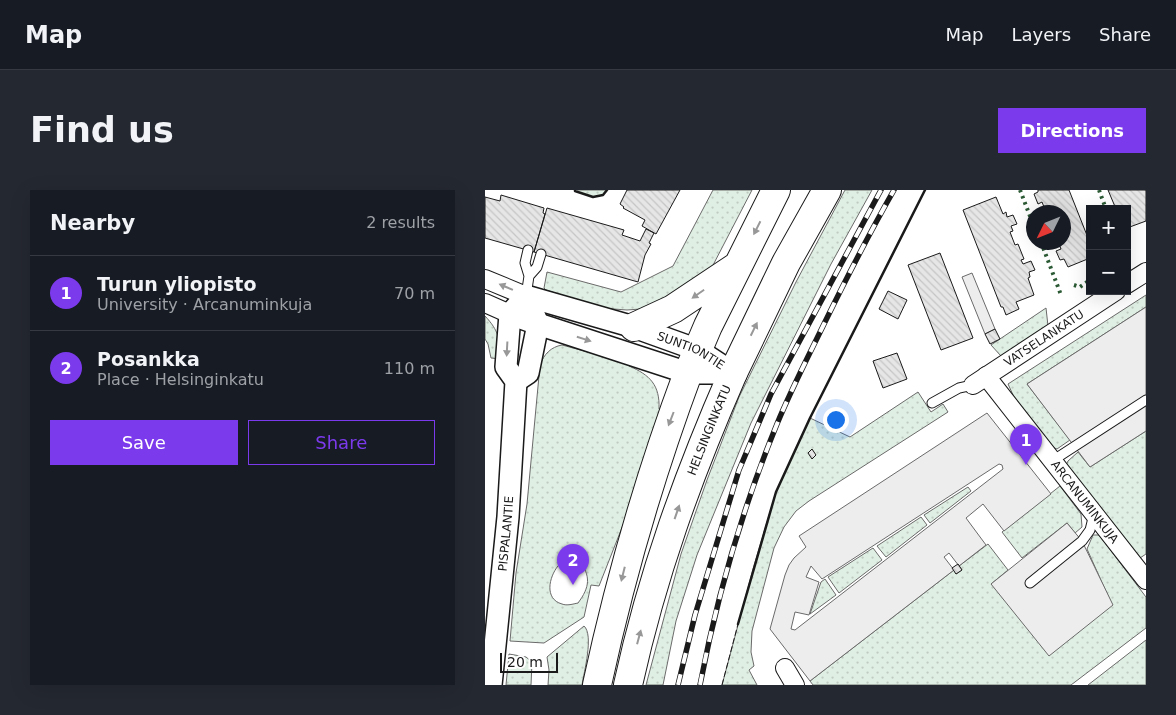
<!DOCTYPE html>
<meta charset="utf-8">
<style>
:root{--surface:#171b24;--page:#242831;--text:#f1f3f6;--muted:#9ea1a6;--line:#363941;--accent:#7c3aed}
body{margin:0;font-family:"DejaVu Sans",sans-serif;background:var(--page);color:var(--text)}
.controls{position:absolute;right:15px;top:15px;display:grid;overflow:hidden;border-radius:0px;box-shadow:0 5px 20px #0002}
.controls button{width:45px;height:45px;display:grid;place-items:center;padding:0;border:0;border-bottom:1px solid var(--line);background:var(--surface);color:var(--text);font:25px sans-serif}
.compass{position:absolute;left:541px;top:15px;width:45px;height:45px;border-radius:50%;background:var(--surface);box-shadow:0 5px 20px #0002;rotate:227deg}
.scale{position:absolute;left:15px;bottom:12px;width:58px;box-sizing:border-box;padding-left:5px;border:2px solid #1a1a1a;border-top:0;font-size:14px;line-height:18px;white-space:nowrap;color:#1a1a1a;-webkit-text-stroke:4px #fff;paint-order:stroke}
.you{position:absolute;left:350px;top:229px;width:18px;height:18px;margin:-12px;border:4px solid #fff;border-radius:50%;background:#1a73e8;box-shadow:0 0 0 8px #1a73e833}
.badge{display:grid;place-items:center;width:32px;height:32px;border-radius:50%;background:var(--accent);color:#fff;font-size:16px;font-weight:700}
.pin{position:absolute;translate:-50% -41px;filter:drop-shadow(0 1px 2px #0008)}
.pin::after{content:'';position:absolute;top:26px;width:18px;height:15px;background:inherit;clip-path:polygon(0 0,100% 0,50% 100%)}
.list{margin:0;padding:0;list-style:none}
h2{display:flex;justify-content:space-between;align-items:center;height:65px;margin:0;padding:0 20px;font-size:21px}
h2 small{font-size:16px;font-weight:400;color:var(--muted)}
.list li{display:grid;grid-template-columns:32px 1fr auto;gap:15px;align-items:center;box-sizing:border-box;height:75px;padding:0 20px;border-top:1px solid var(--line)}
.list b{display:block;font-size:19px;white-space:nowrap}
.list p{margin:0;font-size:16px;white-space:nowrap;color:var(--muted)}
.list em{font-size:16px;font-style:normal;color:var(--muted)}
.actions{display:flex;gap:10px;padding:15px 20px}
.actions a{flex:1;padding:11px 0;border:1px solid var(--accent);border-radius:0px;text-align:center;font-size:18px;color:var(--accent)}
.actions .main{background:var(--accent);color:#fff}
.map{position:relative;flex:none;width:661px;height:495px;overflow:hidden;border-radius:0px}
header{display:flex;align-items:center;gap:30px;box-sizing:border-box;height:70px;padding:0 25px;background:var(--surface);border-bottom:1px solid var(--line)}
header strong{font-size:24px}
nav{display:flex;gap:28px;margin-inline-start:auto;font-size:18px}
.intro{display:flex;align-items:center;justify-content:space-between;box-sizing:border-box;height:120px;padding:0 30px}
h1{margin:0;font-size:35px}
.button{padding:12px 22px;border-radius:0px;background:var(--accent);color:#fff;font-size:18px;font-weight:700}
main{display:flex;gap:30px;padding:0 30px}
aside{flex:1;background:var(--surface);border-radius:0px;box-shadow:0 5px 20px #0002}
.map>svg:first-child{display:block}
.green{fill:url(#green-dots);stroke:#6a6a6a;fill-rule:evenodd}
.parking{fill:#ededed;stroke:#6a6a6a;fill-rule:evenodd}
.building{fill:url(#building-back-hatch);stroke:#1a1a1a}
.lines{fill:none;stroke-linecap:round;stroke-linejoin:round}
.service-casing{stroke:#1a1a1a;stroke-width:11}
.minor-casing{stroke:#1a1a1a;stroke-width:20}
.tertiary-casing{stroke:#1a1a1a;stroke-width:24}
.primary-casing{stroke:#1a1a1a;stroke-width:30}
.trunk-casing{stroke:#1a1a1a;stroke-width:30}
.service{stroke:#fff;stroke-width:9}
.minor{stroke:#fff;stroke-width:18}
.tertiary{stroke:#fff;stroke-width:21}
.primary{stroke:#fff;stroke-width:28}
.trunk{stroke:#fff;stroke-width:28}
.rail-casing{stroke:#1a1a1a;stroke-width:5.5}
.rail{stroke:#fff;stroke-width:4;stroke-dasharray:11;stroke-linecap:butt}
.hedge{stroke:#2b5a34;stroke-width:4;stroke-dasharray:2.5 4;stroke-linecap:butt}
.fence{stroke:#1a1a1a;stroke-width:1;stroke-dasharray:6 2.5;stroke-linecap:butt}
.wall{stroke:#1a1a1a;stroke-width:2.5}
.oneway{fill:#989898}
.labels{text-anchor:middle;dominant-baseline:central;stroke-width:4;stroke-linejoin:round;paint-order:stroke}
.street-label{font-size:12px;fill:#1a1a1a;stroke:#fff}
</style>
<header>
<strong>Map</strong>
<nav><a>Map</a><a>Layers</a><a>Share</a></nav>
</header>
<div class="intro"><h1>Find us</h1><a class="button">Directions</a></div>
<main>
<aside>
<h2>Nearby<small>2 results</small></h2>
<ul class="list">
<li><span class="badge">1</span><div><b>Turun yliopisto</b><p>University · Arcanuminkuja</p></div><em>70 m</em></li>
<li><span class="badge">2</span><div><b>Posankka</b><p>Place · Helsinginkatu</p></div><em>110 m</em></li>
</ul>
<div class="actions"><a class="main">Save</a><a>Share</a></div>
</aside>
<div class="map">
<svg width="661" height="495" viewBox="0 0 661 495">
<defs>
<pattern id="green-dots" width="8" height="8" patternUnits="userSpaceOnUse" patternTransform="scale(1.25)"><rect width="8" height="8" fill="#e0efe3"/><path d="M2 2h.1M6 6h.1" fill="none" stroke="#c0ccc2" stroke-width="1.8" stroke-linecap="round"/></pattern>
<pattern id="building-back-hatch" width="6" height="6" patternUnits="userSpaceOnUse" patternTransform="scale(1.25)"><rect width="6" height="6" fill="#e6e6e6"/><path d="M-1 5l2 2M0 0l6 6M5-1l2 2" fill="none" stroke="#c5c5c5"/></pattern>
</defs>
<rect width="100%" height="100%" fill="#fff"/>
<path class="green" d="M90 0H122L118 5 108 7 90 1Z
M228 0H267L226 79 169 118 142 120 115 118 61 100 59 98 62 82 136 102 188 76Z
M360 0H387L346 74 266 233 212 365 191 431 178 495H161L196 364 222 290 254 207 311 92Z
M661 105V117L542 194 585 250 572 259 567 257 529 207 523 194Z
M561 118 563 136 516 166 506 155Z
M0 126C14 141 15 149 15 169L6 168 3 154 0 149Z
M77 155 144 173V176C165 185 175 195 174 219L177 221 138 335 114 396 106 395 99 427 59 453 25 451 31 383 42 314 55 175C59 164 66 157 77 155ZM83 369 94 370C106 386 105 397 93 413 88 414 82 416 77 414 59 409 64 387 73 376 75 373 80 371 83 369Z
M433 202 446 222 458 214 463 222 324 311 311 321 299 337 289 358 267 441 266 462 269 476 264 480 272 495H237L268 379 291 302 325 228 365 247Z
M661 241V364L655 368 581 275 583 271 593 262 605 277Z
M575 296 596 324 597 337 590 343 582 333 537 368 517 342Z
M483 297 486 301 445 333 439 325Z
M436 327 442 335 401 367 392 356Z
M608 345H614L661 407V438L586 495H328L325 491 469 380 471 384 477 380 474 376 503 354 523 380 506 394 627 415 602 359Z
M388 358 397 370 354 403 343 387Z
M340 389 351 405 325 424 336 392Z
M99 436C109 445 99 482 97 495H63L64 480 62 467Z
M661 450V495H603Z
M24 464 41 467 47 472 46 495H21Z"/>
<path class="parking" d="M487 83 510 139 500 144 477 87Z
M661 117V241L605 277 542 194Z
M502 223 566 304 519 341 498 314 481 328 501 355 474 376 464 363 459 367 469 380 325 491 285 439 300 385 304 375 309 368 321 357 314 346ZM514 274 517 275 518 279 310 440 306 439 310 422 324 425 334 392 321 387 326 376 337 389Z
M582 333 597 351 628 415 564 466 506 394Z"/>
<path class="building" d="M142 0H195L171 44 157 36 160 30 138 18 139 17 135 14Z
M553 0H584L605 53V68L583 77 579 69 575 70 571 61 576 59 573 52H578V22H561L557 12 553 14 549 4 553 2Z
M623 0H661V31L642 38V19H631Z
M16 5 59 18 58 23 60 24 49 62 0 48V7L15 11Z
M511 7 518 24 521 22 522 27 528 25 532 34 526 36 528 41 525 42 530 55 533 54 539 69 536 70 538 74 546 71 550 80 544 82 545 87 543 88 549 105 531 112 534 119 521 125 518 117H516L478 20Z
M62 18 139 40 137 45 155 51 161 39 169 43 164 53 166 54 160 65 153 92 49 62Z
M455 63 488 148 456 160 423 75Z
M403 101 422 110 413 129 394 119Z
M510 139 515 149 505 154 500 144Z
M412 163 422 189 398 198 388 171Z
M327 259 331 265 327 269 323 263Z
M473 374 477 380 471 384 467 378Z"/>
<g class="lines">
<g class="service-casing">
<path id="service" d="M44 86 52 77 56 64
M41 106 44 86 40 73 43 60
M447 213 474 198 488 195
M567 271 661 210
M545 393 597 351 605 340 609 324"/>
</g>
<g class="minor-casing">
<g id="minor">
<path d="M0 89 41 106"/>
<path d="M642 94 661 82"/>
<path d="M0 113 25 124"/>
<path id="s1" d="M501 186 661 390"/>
<path id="s2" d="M488 195 631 101"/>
<path d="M300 478 310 495"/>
</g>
</g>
<g class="tertiary-casing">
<g id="tertiary">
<path id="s3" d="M41 106 149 137 213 160 248 183"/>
<path d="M25 124 53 134 203 183H248"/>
<path d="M31 191 43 183 53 134 48 122"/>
<path id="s4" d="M6 495 23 327 31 191 21 177 25 124 41 106"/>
</g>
</g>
<g class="primary-casing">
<g id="primary">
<path d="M112 495C135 388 165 285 203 183"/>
<path id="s5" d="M143 495C167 385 203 286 248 183"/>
</g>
</g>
<g class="trunk-casing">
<path id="trunk" d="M149 137 188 119 251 77
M203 183 223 136 291 0
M248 183 301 73 342 0"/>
</g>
<use href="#service" class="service"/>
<use href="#minor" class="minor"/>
<use href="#tertiary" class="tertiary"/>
<use href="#primary" class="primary"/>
<use href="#trunk" class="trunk"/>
<g class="rail-casing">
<path id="rail" d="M193 495 210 425 254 280 286 204 396 0
M215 495C232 406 258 317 292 234 306 200 323 167 339 134 361 89 384 44 409 0"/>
</g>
<use href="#rail" class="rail"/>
<path class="hedge" d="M535 0 548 34
M614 0 621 19
M556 52 576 105
M589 95 595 97 605 90"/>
<path class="fence" d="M237 495 253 434"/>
<path class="wall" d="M90 0V1L108 7 118 5 122 0
M253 434 291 302 325 228 440 0"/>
</g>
<defs><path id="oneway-solid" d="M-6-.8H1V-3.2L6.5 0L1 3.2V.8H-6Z" transform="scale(1.25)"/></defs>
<g class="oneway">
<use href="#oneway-solid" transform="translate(272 38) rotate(117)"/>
<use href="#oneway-solid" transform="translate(21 97) rotate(-157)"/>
<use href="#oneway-solid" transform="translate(213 104) rotate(145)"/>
<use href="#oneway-solid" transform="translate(269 139) rotate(-64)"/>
<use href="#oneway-solid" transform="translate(99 149) rotate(17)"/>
<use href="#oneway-solid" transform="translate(22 159) rotate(93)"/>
<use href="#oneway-solid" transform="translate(186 229) rotate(111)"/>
<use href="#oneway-solid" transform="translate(192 322) rotate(-71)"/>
<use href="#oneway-solid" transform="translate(138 384) rotate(104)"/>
<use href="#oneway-solid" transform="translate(154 447) rotate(-75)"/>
</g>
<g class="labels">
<g class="street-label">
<text stroke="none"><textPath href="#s2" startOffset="85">VATSELANKATU</textPath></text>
<text stroke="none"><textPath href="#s3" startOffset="174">SUNTIONTIE</textPath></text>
<text stroke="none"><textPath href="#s5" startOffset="268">HELSINGINKATU</textPath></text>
<text stroke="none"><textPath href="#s1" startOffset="160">ARCANUMINKUJA</textPath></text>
<text stroke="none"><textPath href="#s4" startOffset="152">PISPALANTIE</textPath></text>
</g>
</g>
</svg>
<div class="controls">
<button>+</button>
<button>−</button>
</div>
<svg class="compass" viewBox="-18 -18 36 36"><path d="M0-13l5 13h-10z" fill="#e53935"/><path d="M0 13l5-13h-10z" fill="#9ea1a6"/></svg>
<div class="scale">20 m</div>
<div class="you"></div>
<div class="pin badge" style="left:541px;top:275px">1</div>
<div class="pin badge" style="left:88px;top:395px">2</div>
</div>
</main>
